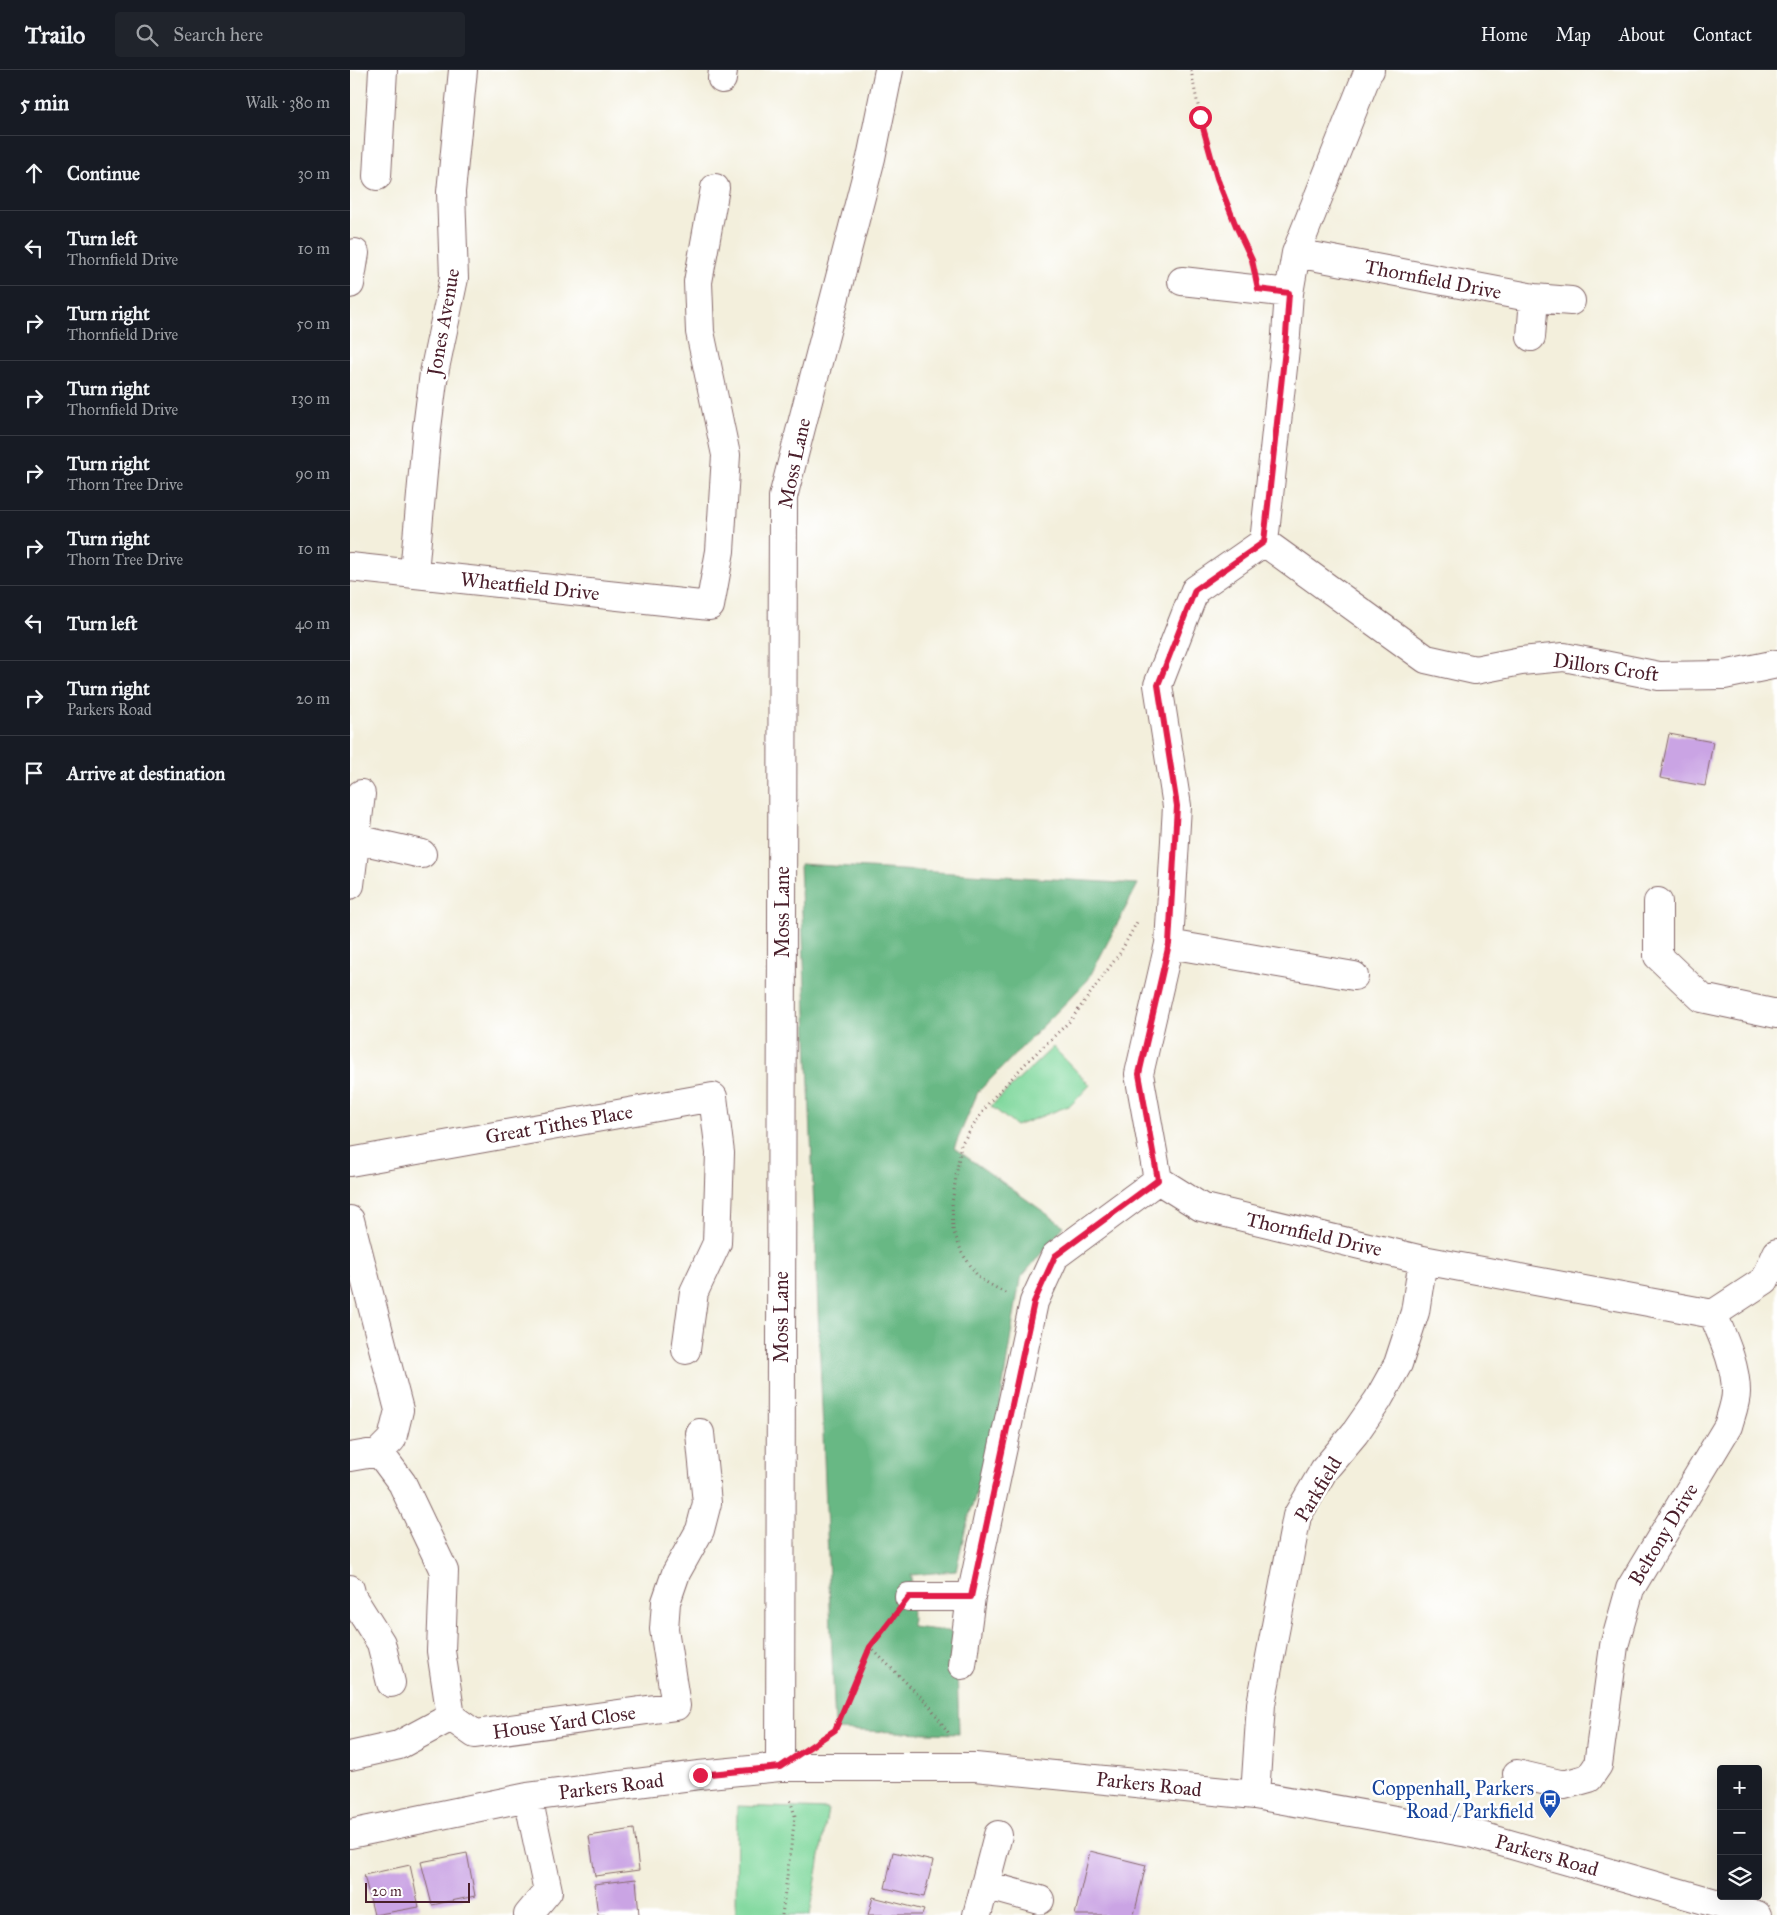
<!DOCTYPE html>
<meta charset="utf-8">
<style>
:root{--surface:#171b24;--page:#20242c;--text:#f1f3f6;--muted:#9ea1a6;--line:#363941}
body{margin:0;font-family:"IM FELL Great Primer",serif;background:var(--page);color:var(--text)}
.controls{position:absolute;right:15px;bottom:15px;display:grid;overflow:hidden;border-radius:5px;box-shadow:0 5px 20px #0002}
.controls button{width:45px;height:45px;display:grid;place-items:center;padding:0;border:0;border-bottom:1px solid var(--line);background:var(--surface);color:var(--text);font:25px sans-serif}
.scale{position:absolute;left:15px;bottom:12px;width:105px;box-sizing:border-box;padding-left:5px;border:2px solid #4a1f2b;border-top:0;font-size:14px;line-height:18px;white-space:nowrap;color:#4a1f2b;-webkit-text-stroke:4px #fff;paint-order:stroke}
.stop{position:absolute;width:15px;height:15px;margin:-11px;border:4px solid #e11d48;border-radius:50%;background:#fff}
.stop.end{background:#e11d48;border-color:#fff;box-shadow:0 1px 5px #0008}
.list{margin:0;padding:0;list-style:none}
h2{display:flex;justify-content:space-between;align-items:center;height:65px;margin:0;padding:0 20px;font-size:21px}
h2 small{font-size:16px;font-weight:400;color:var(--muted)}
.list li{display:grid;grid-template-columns:32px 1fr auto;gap:15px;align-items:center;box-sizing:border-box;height:75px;padding:0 20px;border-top:1px solid var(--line)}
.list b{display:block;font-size:19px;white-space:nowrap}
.list p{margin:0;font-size:16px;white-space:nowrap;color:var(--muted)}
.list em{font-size:16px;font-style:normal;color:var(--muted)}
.icon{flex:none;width:28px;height:28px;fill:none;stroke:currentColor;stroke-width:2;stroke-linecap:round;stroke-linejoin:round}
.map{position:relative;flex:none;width:1427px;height:1845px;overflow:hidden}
header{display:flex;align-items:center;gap:30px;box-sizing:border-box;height:70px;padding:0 25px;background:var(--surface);border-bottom:1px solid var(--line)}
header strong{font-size:24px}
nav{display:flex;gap:28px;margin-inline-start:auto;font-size:18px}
.search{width:350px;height:45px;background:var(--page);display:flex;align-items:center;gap:12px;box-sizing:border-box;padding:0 18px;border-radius:5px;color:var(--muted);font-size:19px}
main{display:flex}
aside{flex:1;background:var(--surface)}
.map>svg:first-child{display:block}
.green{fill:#80d89d;stroke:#657c64}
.forest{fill:#68b884;stroke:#596c58}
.building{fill:#caa4e4}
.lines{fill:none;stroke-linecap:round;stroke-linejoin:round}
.minor-casing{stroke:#856869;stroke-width:30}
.path{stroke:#856869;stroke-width:3;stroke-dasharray:1 4;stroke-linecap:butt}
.minor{stroke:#fff;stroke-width:28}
.route{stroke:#e11d48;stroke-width:6}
.labels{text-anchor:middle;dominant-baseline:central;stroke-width:5;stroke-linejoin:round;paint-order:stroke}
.street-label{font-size:20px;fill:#4a1f2b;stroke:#fff}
.transit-label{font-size:20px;fill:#164399;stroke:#fff;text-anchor:end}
</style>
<header>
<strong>Trailo</strong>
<div class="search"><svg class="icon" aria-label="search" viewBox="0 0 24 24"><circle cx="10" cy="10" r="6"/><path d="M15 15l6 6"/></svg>Search here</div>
<nav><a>Home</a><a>Map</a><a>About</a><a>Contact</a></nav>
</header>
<main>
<aside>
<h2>5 min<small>Walk · 380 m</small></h2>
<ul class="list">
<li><svg class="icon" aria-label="ahead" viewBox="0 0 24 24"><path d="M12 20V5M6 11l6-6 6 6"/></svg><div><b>Continue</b></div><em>30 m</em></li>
<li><svg class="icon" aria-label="left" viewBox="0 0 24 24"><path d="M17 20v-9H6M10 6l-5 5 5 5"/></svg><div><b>Turn left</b><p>Thornfield Drive</p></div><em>10 m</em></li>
<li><svg class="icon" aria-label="right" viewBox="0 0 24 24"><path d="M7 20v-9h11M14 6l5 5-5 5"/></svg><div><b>Turn right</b><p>Thornfield Drive</p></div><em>50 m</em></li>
<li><svg class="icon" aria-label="right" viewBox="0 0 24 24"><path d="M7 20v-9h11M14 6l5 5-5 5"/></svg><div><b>Turn right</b><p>Thornfield Drive</p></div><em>130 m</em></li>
<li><svg class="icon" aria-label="right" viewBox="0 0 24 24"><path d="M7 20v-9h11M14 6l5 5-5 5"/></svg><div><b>Turn right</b><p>Thorn Tree Drive</p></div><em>90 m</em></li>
<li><svg class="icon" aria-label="right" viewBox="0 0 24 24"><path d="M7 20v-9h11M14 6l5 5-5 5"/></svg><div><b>Turn right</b><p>Thorn Tree Drive</p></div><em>10 m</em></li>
<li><svg class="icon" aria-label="left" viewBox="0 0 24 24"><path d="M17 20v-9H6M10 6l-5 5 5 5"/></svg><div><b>Turn left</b></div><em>40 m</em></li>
<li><svg class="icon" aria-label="right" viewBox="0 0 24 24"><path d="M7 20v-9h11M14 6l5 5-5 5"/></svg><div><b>Turn right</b><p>Parkers Road</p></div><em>20 m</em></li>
<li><svg class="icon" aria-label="arrive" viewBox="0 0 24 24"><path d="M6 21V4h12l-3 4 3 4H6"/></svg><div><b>Arrive at destination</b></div></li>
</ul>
</aside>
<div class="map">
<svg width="1427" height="1845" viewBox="0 0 1427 1845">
<rect width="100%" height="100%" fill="#fff"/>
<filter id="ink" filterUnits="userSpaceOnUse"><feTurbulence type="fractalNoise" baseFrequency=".02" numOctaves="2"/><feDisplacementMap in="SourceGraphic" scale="10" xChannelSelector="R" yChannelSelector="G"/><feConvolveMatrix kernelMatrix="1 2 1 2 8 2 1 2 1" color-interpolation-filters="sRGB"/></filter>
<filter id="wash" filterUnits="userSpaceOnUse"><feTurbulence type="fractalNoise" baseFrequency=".0096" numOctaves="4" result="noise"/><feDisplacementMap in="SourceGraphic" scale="20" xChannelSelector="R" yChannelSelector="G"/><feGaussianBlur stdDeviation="1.12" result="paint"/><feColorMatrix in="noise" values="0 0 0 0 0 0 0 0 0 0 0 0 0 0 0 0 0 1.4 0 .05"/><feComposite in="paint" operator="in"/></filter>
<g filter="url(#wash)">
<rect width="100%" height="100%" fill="#f3efdc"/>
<path class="green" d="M703 977 740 1015 721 1035 666 1056 641 1036Z
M387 1736 478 1739 460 1845H386Z"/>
<path class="forest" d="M450 794 788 814 738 910 628 1022 604 1078 714 1156 670 1209 646 1358 615 1460 606 1501 561 1505 562 1557 606 1562 609 1664 485 1660Z"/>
<g id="blocks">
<path class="building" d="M1319 664 1363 672 1355 716 1310 708Z
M284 1759 289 1800 245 1806 239 1766Z
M740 1781 796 1795 784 1845H725Z
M543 1782 583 1791 574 1827 535 1818Z
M117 1783 125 1826 82 1835 71 1792Z
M60 1795 69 1837 24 1845 14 1805Z
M286 1809 289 1845H248L244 1814Z
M523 1827 574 1840 572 1845H518Z"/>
</g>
</g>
<g filter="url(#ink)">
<use href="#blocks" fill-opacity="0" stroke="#856869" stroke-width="1"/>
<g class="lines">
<g class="minor-casing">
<path id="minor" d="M1020 0 1018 2 946 183 939 223 935 279 914 472 845 520 808 615 827 736 819 874 789 1004 808 1110 851 1137 1073 1190 1363 1244
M372 9 373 0
M27 106 33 0
M946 183 1184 228 1221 231
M832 211 939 223
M0 214 5 183
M1181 267 1184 228
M914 472 1076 589 1125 600 1171 591 1214 587 1309 606 1374 605 1427 594
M0 497 360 536 370 481 376 385 350 262 348 212 365 118
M64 503 77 358 84 303 104 208 101 122 113 0
M6 769 72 784
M0 815 11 724
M1308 832V886L1352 928 1427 944
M819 874 1004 906
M0 1092 363 1027 370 1083 367 1173 344 1222 336 1280
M0 1150 49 1340 42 1369 29 1382 0 1387
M1363 1244 1415 1210 1427 1183
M29 1382 52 1413 94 1501 91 1581 101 1647 125 1664 326 1636 314 1559 316 1532 326 1503 350 1460 357 1433 350 1363
M0 1519 2 1527 31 1573 41 1613
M559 1527H621
M612 1595 621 1527 684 1232 705 1186 808 1110
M0 1686 49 1675 101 1647
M430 1697 433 427 521 88 539 0
M1167 1704 1214 1715 1239 1708 1248 1695 1264 1576 1280 1519 1378 1356C1381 1345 1386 1333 1386 1322 1386 1295 1373 1268 1363 1244
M905 1725 911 1634 947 1446 974 1400 1005 1363 1028 1330 1048 1294 1065 1242 1073 1190
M0 1764 178 1727 349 1705 430 1697H625L905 1725 1124 1764 1407 1845
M635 1815 690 1830
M178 1845 198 1821 178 1727
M627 1845 648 1765"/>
</g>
<path class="path" d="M841 0C853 68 871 125 901 187
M655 1223 629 1208 612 1183 603 1160 602 1133 611 1074 640 1031 678 991 720 951 770 883 787 852
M520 1577 579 1635 600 1665
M481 1663 485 1660 520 1577 540 1551
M432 1845 445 1746 440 1729"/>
<use href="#minor" class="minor"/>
</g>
</g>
<g class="lines" filter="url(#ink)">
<path class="route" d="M350 1705 430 1697 485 1660 520 1577 559 1527H621L684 1232 705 1186 808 1110 789 1004 819 874 827 736 808 615 845 520 914 472 935 279 939 223 908 219 902 190 886 156 867 108 850 47"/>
</g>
<defs>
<g id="bus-pin" transform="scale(1.125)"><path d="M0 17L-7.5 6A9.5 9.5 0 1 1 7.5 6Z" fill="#1a4fb4" stroke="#fff"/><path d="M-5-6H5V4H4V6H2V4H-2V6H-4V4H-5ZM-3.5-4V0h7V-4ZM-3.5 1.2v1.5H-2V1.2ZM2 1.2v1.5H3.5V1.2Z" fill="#fff"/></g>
</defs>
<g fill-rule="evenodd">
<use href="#bus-pin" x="1200" y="1730"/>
</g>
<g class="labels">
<g class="street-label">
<text transform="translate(1083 209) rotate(11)">Thornfield Drive</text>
<text transform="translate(93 252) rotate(-80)">Jones Avenue</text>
<text transform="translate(444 393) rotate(-78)">Moss Lane</text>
<text transform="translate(180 516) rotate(6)">Wheatfield Drive</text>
<text transform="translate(1256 597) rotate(8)">Dillors Croft</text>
<text transform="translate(432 842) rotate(-90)">Moss Lane</text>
<text transform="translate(209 1054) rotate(-10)">Great Tithes Place</text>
<text transform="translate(964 1164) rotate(13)">Thornfield Drive</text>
<text transform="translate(431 1247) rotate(-90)">Moss Lane</text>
<text transform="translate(968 1419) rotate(-59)">Parkfield</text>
<text transform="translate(1313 1464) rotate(-59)">Beltony Drive</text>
<text transform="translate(214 1652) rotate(-8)">House Yard Close</text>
<text transform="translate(799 1714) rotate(6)">Parkers Road</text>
<text transform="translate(261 1716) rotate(-7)">Parkers Road</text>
<text transform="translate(1197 1785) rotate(16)">Parkers Road</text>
</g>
<g class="transit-label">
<text x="1184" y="1718">Coppenhall, Parkers<tspan x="1184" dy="23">Road / Parkfield</tspan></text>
</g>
</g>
</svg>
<div class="controls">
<button>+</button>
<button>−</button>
<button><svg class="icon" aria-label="layers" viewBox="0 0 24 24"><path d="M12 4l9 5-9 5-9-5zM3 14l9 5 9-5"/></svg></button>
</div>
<div class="scale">20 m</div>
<div class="stop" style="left:850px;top:47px"></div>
<div class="stop end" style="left:350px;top:1705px"></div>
</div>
</main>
